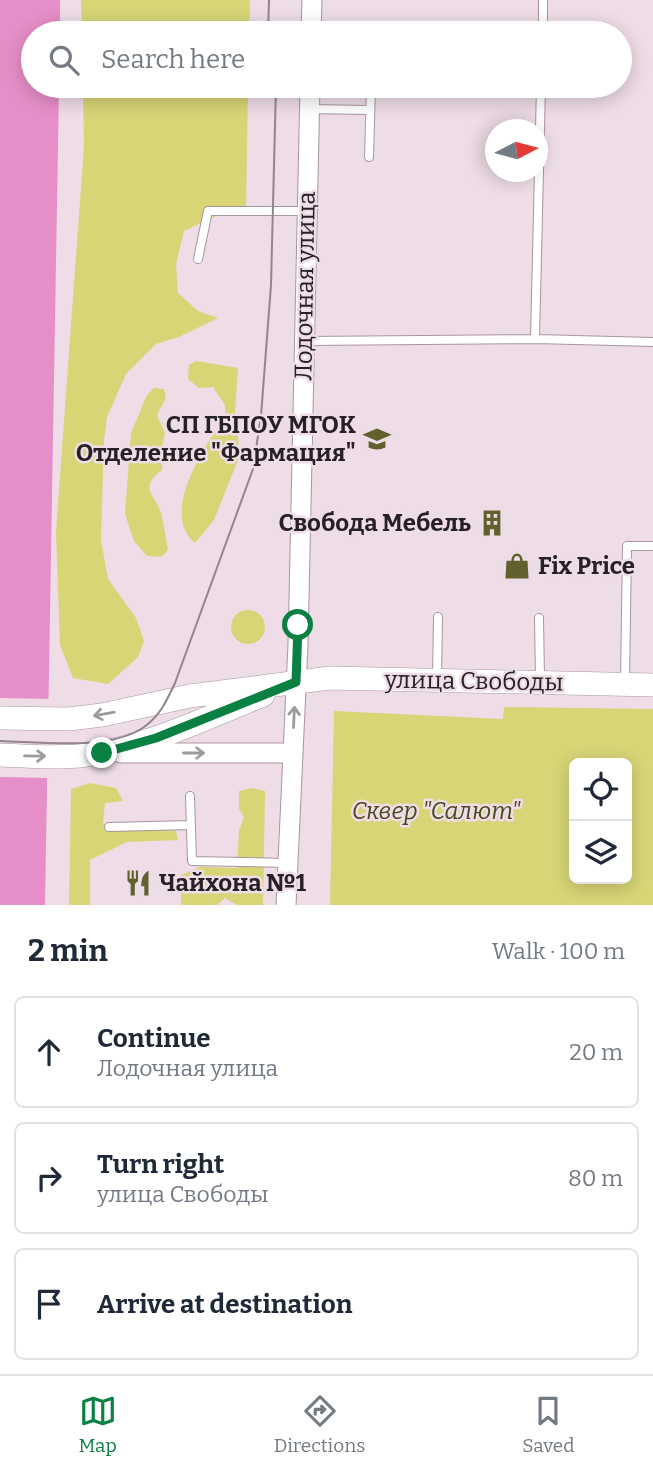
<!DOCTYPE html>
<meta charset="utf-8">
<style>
:root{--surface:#fff;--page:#f2f2f3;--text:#1f2937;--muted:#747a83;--line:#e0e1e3;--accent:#0b8043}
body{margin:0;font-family:Bitter,serif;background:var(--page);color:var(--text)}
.controls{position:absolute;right:21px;bottom:21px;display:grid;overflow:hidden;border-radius:10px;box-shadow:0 4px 18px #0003}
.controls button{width:63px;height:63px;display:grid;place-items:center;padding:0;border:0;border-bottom:2px solid var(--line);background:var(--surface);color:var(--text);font:35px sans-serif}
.compass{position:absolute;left:485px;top:119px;width:63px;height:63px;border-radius:50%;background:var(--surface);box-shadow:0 4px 18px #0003;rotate:84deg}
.stop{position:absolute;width:21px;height:21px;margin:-16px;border:5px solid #0b8043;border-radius:50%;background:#fff}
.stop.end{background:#0b8043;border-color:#fff;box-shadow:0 2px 7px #0008}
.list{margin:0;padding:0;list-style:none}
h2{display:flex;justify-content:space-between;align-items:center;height:91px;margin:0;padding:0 28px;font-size:30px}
h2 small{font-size:23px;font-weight:400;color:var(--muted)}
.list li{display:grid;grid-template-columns:46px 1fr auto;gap:21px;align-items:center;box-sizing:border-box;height:112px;margin:0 14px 14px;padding:0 14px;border:2px solid var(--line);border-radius:10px}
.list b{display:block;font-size:26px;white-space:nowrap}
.list p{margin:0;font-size:23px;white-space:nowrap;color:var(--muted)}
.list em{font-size:23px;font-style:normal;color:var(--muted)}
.icon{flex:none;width:38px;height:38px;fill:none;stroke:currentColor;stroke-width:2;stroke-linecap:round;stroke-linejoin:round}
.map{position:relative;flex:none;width:653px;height:905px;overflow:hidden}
.search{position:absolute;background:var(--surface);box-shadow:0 4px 18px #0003;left:21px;right:21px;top:21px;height:77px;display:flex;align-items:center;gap:18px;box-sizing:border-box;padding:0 24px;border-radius:38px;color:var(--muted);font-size:26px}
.sheet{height:469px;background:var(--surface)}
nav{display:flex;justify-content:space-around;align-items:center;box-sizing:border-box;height:98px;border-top:2px solid var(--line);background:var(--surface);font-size:19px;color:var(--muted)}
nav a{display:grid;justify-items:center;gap:4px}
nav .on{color:var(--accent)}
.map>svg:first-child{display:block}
.green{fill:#d7d576;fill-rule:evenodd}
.water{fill:#e68ec7}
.pier{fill:#eedce6}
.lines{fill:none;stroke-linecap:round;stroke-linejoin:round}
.service-casing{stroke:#a796a0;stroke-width:10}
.tertiary-casing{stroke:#a796a0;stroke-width:21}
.secondary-casing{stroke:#a796a0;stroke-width:24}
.service{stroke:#fff;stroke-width:8}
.tertiary{stroke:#fff;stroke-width:19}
.secondary{stroke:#fff;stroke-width:23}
.tram{stroke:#92858c;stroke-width:2}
.oneway{stroke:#9e9b9c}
.route{stroke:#0b8043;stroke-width:9}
.labels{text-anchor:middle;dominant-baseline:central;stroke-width:5;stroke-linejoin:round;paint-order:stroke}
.street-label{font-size:24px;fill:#272024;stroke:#eedce6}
.poi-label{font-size:24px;font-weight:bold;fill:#272024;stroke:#eedce6;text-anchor:end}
.park-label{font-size:24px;font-style:italic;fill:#49481c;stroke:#eedce6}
</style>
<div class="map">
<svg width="653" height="905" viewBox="0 0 653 905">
<rect width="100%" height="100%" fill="#eedce6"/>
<path class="green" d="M81 0H250L249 33H82Z
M83 86H248L246 212 216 216 184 231 176 264 178 293 198 311 218 318 179 337 156 344 126 374 107 417 104 440 101 540 108 579 136 618 144 641 138 657 108 684 73 678 60 645 56 532 84 146Z
M196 361 238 368 235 412 240 455 214 520 195 543C166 519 191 471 207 444 213 434 228 419 225 406 223 400 216 393 213 387L199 388 188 379 189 365Z
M154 388 164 389 166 398 157 415 165 433 161 452 162 470C140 487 152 492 160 510 162 513 167 544 168 550L161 557 147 556 134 541 125 514 131 433 147 395Z
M231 627a17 17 0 1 1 34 0a17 17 0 1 1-34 0Z
M504 707 653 709V905H330L334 711 503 719ZM574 763H627V879H574Z
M90 783 116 788 123 801 105 803 103 824 176 831 178 840 127 842 90 860V905H69L71 789Z
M251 788 265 791 263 905H237L225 898 217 905H181V875L200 867 237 868 239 831 244 817 239 809V791Z"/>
<path class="water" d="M0 0H60V33H33V86H59L45 905H0Z"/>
<path class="pier" d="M0 698 52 699 51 778 0 777Z"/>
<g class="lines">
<g class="service-casing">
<path id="service" d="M543 33V0
M309 109 370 110
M369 157 371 86
M198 259 208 211H307
M535 339 541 86
M306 341 535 339 653 342
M539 618 540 679
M437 677 438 617
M625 681 627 546H653
M190 796 192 861 287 863
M109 827 191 825"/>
</g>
<g class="tertiary-casing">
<path id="tertiary" d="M311 33 312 0
M121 753H292
M286 905 298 645 310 86"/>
</g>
<g class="secondary-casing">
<path id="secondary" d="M0 718 69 719 102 715 190 696 330 678 653 685
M0 755C28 756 58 759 86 755 147 747 206 718 263 695"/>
</g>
<use href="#service" class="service"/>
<use href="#tertiary" class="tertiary"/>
<use href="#secondary" class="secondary"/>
<path class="tram" d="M268 33 269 0
M0 741C41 742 110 751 144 727 160 716 167 700 175 683L253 469 261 416 271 285 276 86"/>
</g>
<defs><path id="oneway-shaft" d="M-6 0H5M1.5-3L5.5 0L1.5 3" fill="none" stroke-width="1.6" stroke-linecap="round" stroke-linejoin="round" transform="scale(1.75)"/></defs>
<g class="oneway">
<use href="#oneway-shaft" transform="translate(104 714) rotate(170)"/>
<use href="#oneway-shaft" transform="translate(294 717) rotate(-87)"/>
<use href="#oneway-shaft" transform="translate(194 753)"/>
<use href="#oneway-shaft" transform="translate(35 756) rotate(1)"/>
</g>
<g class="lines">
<path class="route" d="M102 753 156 738 296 682 298 625"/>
</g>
<defs>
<g id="university-bare" transform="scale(2.1)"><path d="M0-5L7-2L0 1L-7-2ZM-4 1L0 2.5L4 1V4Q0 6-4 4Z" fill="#62612e" stroke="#eedce6" stroke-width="2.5" paint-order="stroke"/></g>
<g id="building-bare" transform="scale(2.1)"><path d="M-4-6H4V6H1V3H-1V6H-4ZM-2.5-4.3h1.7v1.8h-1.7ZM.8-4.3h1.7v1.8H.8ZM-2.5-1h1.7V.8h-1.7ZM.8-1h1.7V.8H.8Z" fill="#62612e" stroke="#eedce6" stroke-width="2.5" paint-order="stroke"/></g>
<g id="shop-bare" transform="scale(2.1)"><path d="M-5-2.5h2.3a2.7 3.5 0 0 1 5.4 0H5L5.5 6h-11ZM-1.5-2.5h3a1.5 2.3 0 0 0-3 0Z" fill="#62612e" stroke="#eedce6" stroke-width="2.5" paint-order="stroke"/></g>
<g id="restaurant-bare" transform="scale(2.1)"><path d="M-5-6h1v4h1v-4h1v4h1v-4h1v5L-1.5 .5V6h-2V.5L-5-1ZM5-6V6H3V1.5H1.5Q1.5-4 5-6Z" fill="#62612e" stroke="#eedce6" stroke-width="2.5" paint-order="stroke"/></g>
</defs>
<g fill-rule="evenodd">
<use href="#university-bare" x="377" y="439"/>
<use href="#building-bare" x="492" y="523"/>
<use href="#shop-bare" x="517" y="566"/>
<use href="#restaurant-bare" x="138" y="883"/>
</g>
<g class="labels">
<g class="street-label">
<text transform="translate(305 286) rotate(-89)">Лодочная улица</text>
<text transform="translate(474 681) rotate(1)">улица Свободы</text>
</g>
<g class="poi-label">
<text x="356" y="425">СП ГБПОУ МГОК<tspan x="356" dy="28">Отделение "Фармация"</tspan></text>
<text x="471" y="523">Свобода Мебель</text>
<text x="538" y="566" text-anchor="start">Fix Price</text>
<text x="159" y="883" text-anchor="start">Чайхона №1</text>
</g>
<g class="park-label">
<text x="436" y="811">Сквер "Салют"</text>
</g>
</g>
</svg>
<div class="controls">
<button><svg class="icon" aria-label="locate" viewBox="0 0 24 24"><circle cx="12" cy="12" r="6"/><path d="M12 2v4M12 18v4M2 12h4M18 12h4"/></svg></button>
<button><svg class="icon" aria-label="layers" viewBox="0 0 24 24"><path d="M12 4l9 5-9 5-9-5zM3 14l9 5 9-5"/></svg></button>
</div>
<svg class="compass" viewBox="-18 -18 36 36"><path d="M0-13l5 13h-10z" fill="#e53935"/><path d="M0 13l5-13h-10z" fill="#747a83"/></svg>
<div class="stop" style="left:298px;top:625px"></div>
<div class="stop end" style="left:102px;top:753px"></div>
<div class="search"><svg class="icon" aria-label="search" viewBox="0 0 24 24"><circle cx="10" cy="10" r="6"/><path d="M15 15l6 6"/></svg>Search here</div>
</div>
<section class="sheet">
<h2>2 min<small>Walk · 100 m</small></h2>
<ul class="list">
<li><svg class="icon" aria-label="ahead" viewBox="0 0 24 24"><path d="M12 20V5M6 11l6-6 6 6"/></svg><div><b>Continue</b><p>Лодочная улица</p></div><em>20 m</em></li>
<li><svg class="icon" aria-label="right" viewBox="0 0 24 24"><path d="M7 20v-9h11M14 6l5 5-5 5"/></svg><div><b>Turn right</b><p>улица Свободы</p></div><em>80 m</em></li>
<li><svg class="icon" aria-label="arrive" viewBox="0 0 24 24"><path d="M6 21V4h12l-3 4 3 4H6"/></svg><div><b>Arrive at destination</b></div></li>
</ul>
</section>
<nav>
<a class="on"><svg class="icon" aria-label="map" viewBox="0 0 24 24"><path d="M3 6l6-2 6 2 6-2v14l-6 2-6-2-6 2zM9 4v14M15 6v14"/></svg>Map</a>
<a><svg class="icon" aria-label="directions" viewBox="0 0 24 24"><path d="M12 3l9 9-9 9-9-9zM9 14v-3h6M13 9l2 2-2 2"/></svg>Directions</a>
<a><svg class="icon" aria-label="saved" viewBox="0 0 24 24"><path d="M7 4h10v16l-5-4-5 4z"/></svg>Saved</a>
</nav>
